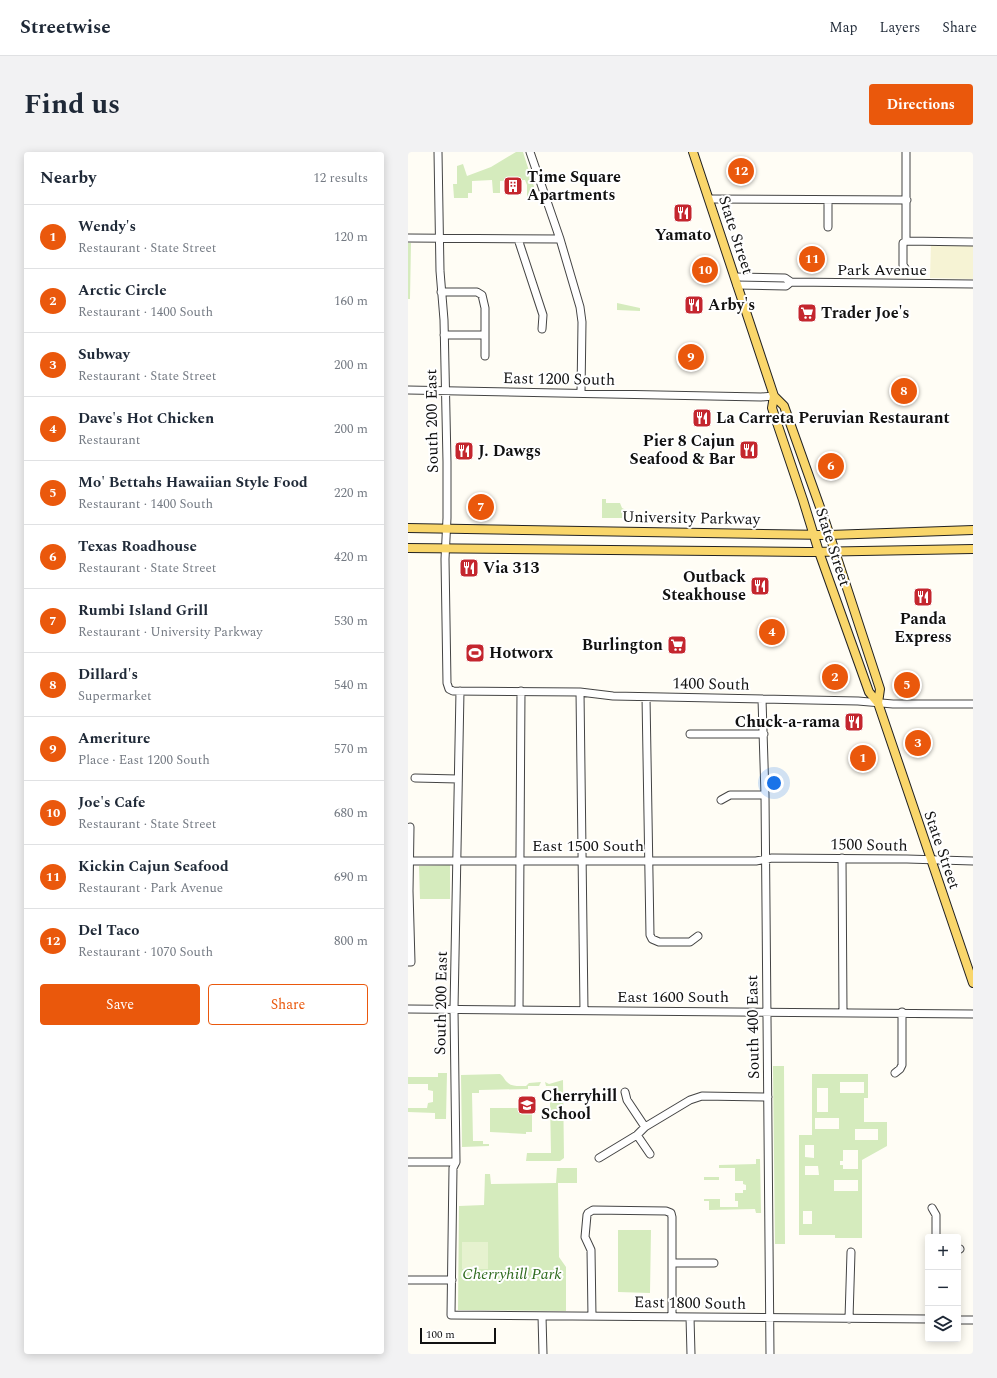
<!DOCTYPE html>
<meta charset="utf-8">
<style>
:root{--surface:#fff;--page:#f2f2f3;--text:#1f2937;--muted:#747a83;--line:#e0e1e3;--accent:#ea580c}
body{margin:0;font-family:Spectral,serif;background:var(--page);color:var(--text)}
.controls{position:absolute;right:12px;bottom:12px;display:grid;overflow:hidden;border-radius:4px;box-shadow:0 2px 10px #0003}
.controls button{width:36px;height:36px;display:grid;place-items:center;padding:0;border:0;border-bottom:1px solid var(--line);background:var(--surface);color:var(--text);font:20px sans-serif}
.scale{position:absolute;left:12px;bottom:10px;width:76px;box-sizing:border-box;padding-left:4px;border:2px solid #111;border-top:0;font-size:11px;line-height:14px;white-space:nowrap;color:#111;-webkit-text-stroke:3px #fff;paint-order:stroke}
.you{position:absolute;left:366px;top:631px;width:14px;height:14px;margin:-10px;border:3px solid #fff;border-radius:50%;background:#1a73e8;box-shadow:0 0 0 6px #1a73e833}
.badge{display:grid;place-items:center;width:26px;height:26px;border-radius:50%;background:var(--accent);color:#fff;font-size:13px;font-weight:700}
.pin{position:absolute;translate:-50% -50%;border:2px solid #fff;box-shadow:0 1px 4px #0006}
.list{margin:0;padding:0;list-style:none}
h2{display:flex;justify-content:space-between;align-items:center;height:52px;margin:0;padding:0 16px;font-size:17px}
h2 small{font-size:13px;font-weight:400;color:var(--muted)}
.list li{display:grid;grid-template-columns:26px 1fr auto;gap:12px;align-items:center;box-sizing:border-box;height:64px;padding:0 16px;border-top:1px solid var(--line)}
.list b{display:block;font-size:15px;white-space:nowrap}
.list p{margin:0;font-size:13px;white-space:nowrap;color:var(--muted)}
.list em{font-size:13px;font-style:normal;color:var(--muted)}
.actions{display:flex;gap:8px;padding:12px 16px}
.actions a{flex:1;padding:9px 0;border:1px solid var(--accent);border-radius:4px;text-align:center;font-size:14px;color:var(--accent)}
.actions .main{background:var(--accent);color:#fff}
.icon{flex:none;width:22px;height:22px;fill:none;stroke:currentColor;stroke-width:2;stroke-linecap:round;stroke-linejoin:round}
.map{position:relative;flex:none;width:565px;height:1202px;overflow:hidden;border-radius:4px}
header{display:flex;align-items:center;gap:24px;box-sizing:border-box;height:56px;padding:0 20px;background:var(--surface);border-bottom:1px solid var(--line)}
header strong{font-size:19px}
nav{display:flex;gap:22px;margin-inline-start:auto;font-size:14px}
.intro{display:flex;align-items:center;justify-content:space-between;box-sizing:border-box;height:96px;padding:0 24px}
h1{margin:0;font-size:28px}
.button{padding:10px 18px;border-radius:4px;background:var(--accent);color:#fff;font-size:14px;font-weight:700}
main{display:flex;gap:24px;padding:0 24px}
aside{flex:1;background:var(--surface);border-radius:4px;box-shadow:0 2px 10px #0003}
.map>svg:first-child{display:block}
.farmland{fill:#f6f3d4}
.green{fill:#d5ebbd;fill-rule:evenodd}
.pitch{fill:#e6f2cf}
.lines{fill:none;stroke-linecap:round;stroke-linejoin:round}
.minor-casing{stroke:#444;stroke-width:9}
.major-casing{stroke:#222;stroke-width:10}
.minor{stroke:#fff;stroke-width:7}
.major{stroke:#f9d66b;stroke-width:8}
.labels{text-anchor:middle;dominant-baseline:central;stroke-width:4;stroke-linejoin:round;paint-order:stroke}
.poi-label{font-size:16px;font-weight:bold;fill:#111;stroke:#fff;text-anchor:start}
.street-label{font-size:16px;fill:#111;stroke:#fff}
.park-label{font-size:16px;font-style:italic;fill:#2f6b1f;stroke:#fff}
</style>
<header>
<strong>Streetwise</strong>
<nav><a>Map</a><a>Layers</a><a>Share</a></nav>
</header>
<div class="intro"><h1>Find us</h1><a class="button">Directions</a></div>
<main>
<aside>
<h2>Nearby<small>12 results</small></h2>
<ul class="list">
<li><span class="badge">1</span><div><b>Wendy's</b><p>Restaurant · State Street</p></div><em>120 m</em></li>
<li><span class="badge">2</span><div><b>Arctic Circle</b><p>Restaurant · 1400 South</p></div><em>160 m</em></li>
<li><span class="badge">3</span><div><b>Subway</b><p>Restaurant · State Street</p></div><em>200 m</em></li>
<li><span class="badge">4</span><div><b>Dave's Hot Chicken</b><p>Restaurant</p></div><em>200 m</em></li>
<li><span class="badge">5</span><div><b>Mo' Bettahs Hawaiian Style Food</b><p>Restaurant · 1400 South</p></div><em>220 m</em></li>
<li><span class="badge">6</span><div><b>Texas Roadhouse</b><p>Restaurant · State Street</p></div><em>420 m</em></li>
<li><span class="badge">7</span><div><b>Rumbi Island Grill</b><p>Restaurant · University Parkway</p></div><em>530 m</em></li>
<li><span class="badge">8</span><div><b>Dillard's</b><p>Supermarket</p></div><em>540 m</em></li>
<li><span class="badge">9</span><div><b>Ameriture</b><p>Place · East 1200 South</p></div><em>570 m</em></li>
<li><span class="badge">10</span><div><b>Joe's Cafe</b><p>Restaurant · State Street</p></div><em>680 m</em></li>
<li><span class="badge">11</span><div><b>Kickin Cajun Seafood</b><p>Restaurant · Park Avenue</p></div><em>690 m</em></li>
<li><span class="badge">12</span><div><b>Del Taco</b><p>Restaurant · 1070 South</p></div><em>800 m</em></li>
</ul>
<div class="actions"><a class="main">Save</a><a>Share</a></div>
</aside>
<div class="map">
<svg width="565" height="1202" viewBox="0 0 565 1202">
<rect width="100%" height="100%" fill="#fffdf5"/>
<path class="farmland" d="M523 91 565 92V127L522 126Z"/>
<path class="green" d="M108 0H115L128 41 119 46V33L117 28 92 29V41H85L84 28 64 29V41H60V46H46L45 32H49V14L55 12 59 24 83 15Z
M0 91H3L2 147H0Z
M209 151 232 156V159L209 158Z
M194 347H198V351H212L214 356 220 359 215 366H194Z
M42 713V747H12L11 714Z
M365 914H376L377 1092H367Z
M30 921H39L38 967H27V961L0 960V956H19L20 951 25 950V939L20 938V932H0V925H30Z
M92 922C96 925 96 927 99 930 104 935 111 934 118 934L121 931 133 930 131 934H120V937L71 938V941H64L65 989H75V992H81V994L54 995 53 923Z
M404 922H460V946H456V970H479V994L454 1008V1086H427V1083H391V983H404ZM456 930V941H432V930ZM409 936H420V960H409ZM407 966H431V977H407ZM447 977H470V988H447ZM397 993H406V1006L397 1005ZM435 998H450V1017H435V1013H432V1009H435ZM397 1014H410L411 1023H397ZM426 1028H450V1039H426ZM395 1059H404V1072H395Z
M155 928 156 1006 152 1009H118L119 1001H143L142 949 146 948V934H138L137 930 141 932Z
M82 956H124V980H118V982L82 980Z
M348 1007H352L353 1061H348L347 1057 301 1058V1049H296V1025H311V1013L348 1012ZM311 1016H327V1029H335V1032L338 1033V1038H335V1041H327V1049H330V1055H312V1047H296V1028H311Z
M149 1016H169V1031H150L151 1105 158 1115V1159L50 1158 51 1054 76 1053 77 1022H82L83 1032 148 1031Z
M210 1078H243L242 1141 210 1140Z"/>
<path class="pitch" d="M54 1090H80V1117H54Z"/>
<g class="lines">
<g class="minor-casing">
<path id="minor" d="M30 0 32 119 36 168 39 310V366L37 407 39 531 41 537 45 539 172 540 205 544 450 549 485 552H565
M122 0 152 87 172 155 174 170 173 241
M498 0V89L495 91V113L499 119
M301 47 499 48
M420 75V48
M0 86 152 87
M110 87 135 163 134 177
M498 89 565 90
M327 125 377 126 383 130
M329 133 378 134 383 130 565 132
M33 140H69L74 143 77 156V204
M36 183H77
M0 238 353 245 366 244
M52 539 46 857 48 1010 45 1016 43 1163 520 1167
M172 540 176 858
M238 545 242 783 244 787 251 790H282L290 784
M354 547 357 643 362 1202
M282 582H356
M7 626 50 627
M313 648 322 643H357
M434 706 435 860
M3 709H348L364 706 499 707 565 709
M0 810H3L1 739 2 675
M0 857 565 862
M111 858 113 539
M487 921 492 917 494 913V860
M217 940 219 948 237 975
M229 983 242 1002
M191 1006 229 983 237 975 282 948 294 944 360 945
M0 1010H48
M524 1056 528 1063V1085
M550 1098 552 1097
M264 1111H306
M0 1128H44
M134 1164 135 1202
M184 1164 183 1098 177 1085 179 1063 180 1061 185 1058 258 1059 263 1061 264 1065V1165
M282 1165 283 1202
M441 1167 443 1100
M550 1168H565"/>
</g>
<g class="major-casing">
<path id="major" d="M285 0 366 244 376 254 418 372 472 537 470 551
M366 244 364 256 395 348 411 400 461 540 470 551 565 831
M0 376 421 383 565 378
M0 396 399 400 565 397"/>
</g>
<use href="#minor" class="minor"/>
<use href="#major" class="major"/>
</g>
<defs>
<g id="building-square" transform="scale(1)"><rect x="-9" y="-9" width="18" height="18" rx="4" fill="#c4262e" stroke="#fff"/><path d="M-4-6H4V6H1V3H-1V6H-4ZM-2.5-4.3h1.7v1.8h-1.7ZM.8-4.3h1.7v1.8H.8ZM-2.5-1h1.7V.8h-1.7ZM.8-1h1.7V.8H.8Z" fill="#fff"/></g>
<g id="restaurant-square" transform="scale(1)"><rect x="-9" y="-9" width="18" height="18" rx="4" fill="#c4262e" stroke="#fff"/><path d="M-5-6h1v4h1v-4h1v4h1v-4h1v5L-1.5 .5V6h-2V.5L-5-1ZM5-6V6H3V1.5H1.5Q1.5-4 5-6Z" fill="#fff"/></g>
<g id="supermarket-square" transform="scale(1)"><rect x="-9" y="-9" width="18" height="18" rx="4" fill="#c4262e" stroke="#fff"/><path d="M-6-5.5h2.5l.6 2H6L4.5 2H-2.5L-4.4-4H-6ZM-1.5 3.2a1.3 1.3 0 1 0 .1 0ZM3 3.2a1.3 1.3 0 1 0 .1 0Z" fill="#fff"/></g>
<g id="stadium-square" transform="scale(1)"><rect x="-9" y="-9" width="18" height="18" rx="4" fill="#c4262e" stroke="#fff"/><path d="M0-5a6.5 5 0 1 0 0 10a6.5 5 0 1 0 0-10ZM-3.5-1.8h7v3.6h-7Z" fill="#fff"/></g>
<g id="school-square" transform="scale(1)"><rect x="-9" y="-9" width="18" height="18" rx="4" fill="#c4262e" stroke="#fff"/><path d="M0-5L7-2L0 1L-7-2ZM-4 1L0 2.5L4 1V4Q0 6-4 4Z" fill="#fff"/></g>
</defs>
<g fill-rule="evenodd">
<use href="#building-square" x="105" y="34"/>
<use href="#restaurant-square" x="275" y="61"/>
<use href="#restaurant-square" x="286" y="153"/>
<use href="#supermarket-square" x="399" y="161"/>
<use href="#restaurant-square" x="294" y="266"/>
<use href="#restaurant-square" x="341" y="298"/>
<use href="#restaurant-square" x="56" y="299"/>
<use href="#restaurant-square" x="61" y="416"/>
<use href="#restaurant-square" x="352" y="434"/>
<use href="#restaurant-square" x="515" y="445"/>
<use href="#supermarket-square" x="269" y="493"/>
<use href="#stadium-square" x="67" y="501"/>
<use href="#restaurant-square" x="446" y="570"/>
<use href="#school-square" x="119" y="953"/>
</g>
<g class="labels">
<g class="poi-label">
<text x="119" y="25">Time Square<tspan x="119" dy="18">Apartments</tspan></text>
<text x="275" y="83" text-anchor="middle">Yamato</text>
<text x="300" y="153">Arby's</text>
<text x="413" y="161">Trader Joe's</text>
<text x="308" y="266">La Carreta Peruvian Restaurant</text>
<text x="327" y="289" text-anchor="end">Pier 8 Cajun<tspan x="327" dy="18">Seafood &amp; Bar</tspan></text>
<text x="70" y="299">J. Dawgs</text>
<text x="75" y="416">Via 313</text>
<text x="338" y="425" text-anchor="end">Outback<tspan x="338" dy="18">Steakhouse</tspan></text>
<text x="515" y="467" text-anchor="middle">Panda<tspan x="515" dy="18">Express</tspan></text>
<text x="255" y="493" text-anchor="end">Burlington</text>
<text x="81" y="501">Hotworx</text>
<text x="432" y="570" text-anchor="end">Chuck-a-rama</text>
<text x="133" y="944">Cherryhill<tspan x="133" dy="18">School</tspan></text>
</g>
<g class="street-label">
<text transform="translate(328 83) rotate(72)">State Street</text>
<text x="474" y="118">Park Avenue</text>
<text transform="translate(151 227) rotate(1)">East 1200 South</text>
<text transform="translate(24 269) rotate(-91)">South 200 East</text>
<text transform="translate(283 366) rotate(1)">University Parkway</text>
<text transform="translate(425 395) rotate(72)">State Street</text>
<text transform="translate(303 532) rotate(1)">1400 South</text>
<text transform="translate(461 693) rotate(1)">1500 South</text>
<text x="180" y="694">East 1500 South</text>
<text transform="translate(534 698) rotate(71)">State Street</text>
<text x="265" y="845">East 1600 South</text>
<text transform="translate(33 851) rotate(-89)">South 200 East</text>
<text transform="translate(345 875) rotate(-91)">South 400 East</text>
<text transform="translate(282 1151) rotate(1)">East 1800 South</text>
</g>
<g class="park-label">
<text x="104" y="1122">Cherryhill Park</text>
</g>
</g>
</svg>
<div class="controls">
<button>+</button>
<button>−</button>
<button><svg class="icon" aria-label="layers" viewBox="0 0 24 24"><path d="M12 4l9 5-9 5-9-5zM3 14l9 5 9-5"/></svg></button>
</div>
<div class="scale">100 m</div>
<div class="you"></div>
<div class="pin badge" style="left:455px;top:606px">1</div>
<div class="pin badge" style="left:427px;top:525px">2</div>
<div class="pin badge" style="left:510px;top:591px">3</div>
<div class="pin badge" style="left:364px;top:480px">4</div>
<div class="pin badge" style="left:499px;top:533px">5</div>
<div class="pin badge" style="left:423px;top:314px">6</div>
<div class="pin badge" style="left:73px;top:355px">7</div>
<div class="pin badge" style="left:496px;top:239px">8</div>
<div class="pin badge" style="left:283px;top:205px">9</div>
<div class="pin badge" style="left:297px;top:118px">10</div>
<div class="pin badge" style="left:404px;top:107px">11</div>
<div class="pin badge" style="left:333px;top:19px">12</div>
</div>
</main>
